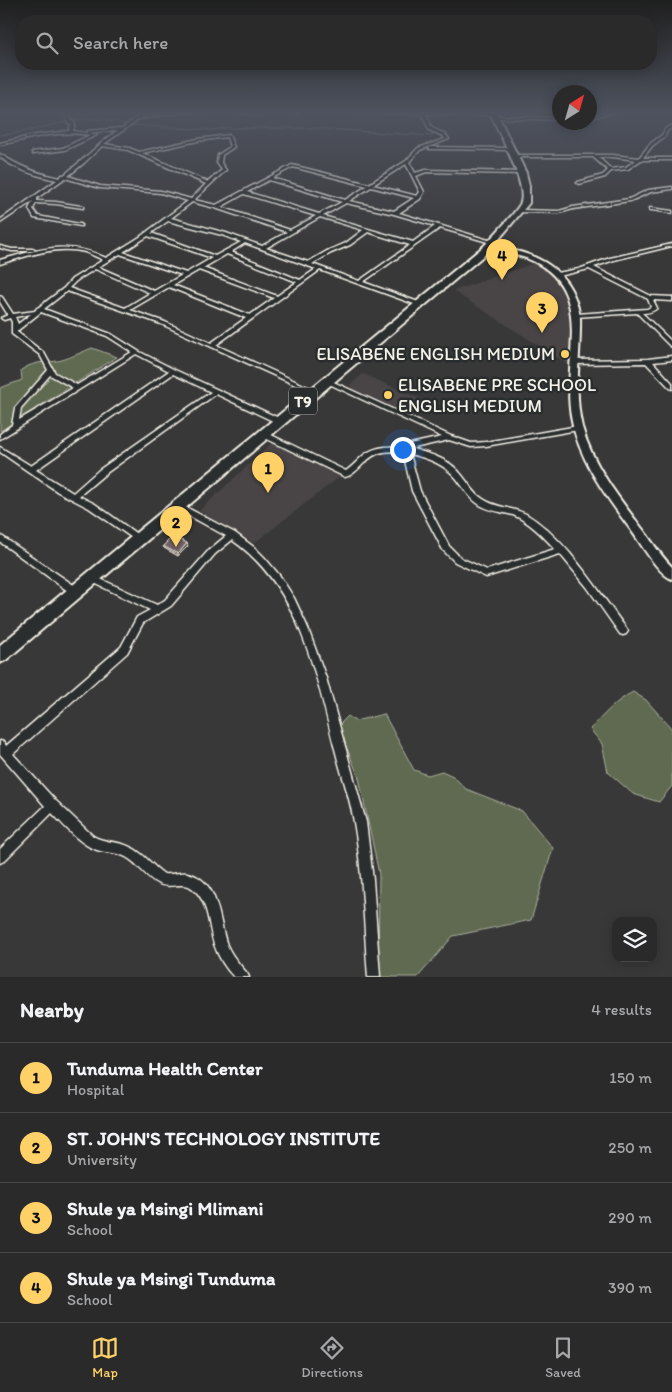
<!DOCTYPE html>
<style>
:root{--surface:#2b2a2b;--page:#373637;--text:#f1f3f6;--muted:#a6a7a9;--line:#474647;--accent:#ffd166}
body{margin:0;font-family:Itim,sans-serif;background:var(--page);color:var(--text)}
.controls{position:absolute;right:15px;bottom:15px;display:grid;overflow:hidden;border-radius:10px;box-shadow:0 2px 12px #0003}
.controls button{width:45px;height:45px;display:grid;place-items:center;padding:0;border:0;border-bottom:1px solid var(--line);background:var(--surface);color:var(--text);font:25px sans-serif}
.compass{position:absolute;left:552px;top:85px;width:45px;height:45px;border-radius:50%;background:var(--surface);box-shadow:0 2px 12px #0003;rotate:37deg}
.you{position:absolute;left:402px;top:449px;width:18px;height:18px;margin:-12px;border:4px solid #fff;border-radius:50%;background:#1a73e8;box-shadow:0 0 0 8px #1a73e833}
.badge{display:grid;place-items:center;width:32px;height:32px;border-radius:50%;background:var(--accent);color:#111;font-size:16px;font-weight:700}
.pin{position:absolute;translate:-50% -41px;filter:drop-shadow(0 1px 2px #0008)}
.pin::after{content:'';position:absolute;top:26px;width:18px;height:15px;background:inherit;clip-path:polygon(0 0,100% 0,50% 100%)}
.list{margin:0;padding:0;list-style:none}
h2{display:flex;justify-content:space-between;align-items:center;height:65px;margin:0;padding:0 20px;font-size:21px}
h2 small{font-size:16px;font-weight:400;color:var(--muted)}
.list li{display:grid;grid-template-columns:32px 1fr auto;gap:15px;align-items:center;box-sizing:border-box;height:70px;padding:0 20px;border-top:1px solid var(--line)}
.list b{display:block;font-size:19px;white-space:nowrap}
.list p{margin:0;font-size:16px;white-space:nowrap;color:var(--muted)}
.list em{font-size:16px;font-style:normal;color:var(--muted)}
.icon{flex:none;width:28px;height:28px;fill:none;stroke:currentColor;stroke-width:2;stroke-linecap:round;stroke-linejoin:round}
.map{position:relative;flex:none;width:672px;height:977px;overflow:hidden}
.search{position:absolute;background:var(--surface);box-shadow:0 2px 12px #0003;left:15px;right:15px;top:15px;height:55px;display:flex;align-items:center;gap:12px;box-sizing:border-box;padding:0 18px;border-radius:20px;color:var(--muted);font-size:19px}
.sheet{height:345px;background:var(--surface)}
nav{display:flex;justify-content:space-around;align-items:center;box-sizing:border-box;height:70px;border-top:1px solid var(--line);background:var(--surface);font-size:14px;color:var(--muted)}
nav a{display:grid;justify-items:center;gap:2px}
nav .on{color:var(--accent)}
.map>svg:first-child{display:block}
.built{fill:#4a4546}
.green{fill:#606b51;stroke:#aaae9c}
.lines{fill:none;stroke-linecap:round;stroke-linejoin:round}
.stream{stroke:#90a0a0;stroke-width:1}
.minor-casing{stroke:#f4f1e8;stroke-width:3}
.tertiary-casing{stroke:#f4f1e8;stroke-width:4}
.trunk-casing{stroke:#f4f1e8;stroke-width:4}
.minor{fill:#2a2d2e;fill-rule:evenodd}
.tertiary{fill:#2a2d2e;fill-rule:evenodd}
.trunk{fill:#2a2d2e;fill-rule:evenodd}
.wall{fill:#635655;stroke:#f4f1e8}
.shaded-wall{fill:#504645;stroke:#f4f1e8}
.building{fill:#736463;stroke:#f4f1e8}
.poi-dot{fill:#ffd166;stroke:#2a2d2e;stroke-width:2}
.labels{text-anchor:middle;dominant-baseline:central;stroke-width:5;stroke-linejoin:round;paint-order:stroke}
.shield{fill:#2a2d2e;stroke:#b7b6b0;stroke-width:1}
.shield-label{font-size:16px;font-weight:bold;fill:#f4f1e8}
.poi-label{font-size:18px;fill:#f4f1e8;stroke:#2a2d2e;text-anchor:end}
</style>
<div class="map">
<svg width="672" height="977" viewBox="0 0 672 977">
<rect width="100%" height="100%" fill="#393839"/>
<filter id="ink" filterUnits="userSpaceOnUse"><feTurbulence type="fractalNoise" baseFrequency=".02" numOctaves="2"/><feDisplacementMap in="SourceGraphic" scale="10" xChannelSelector="R" yChannelSelector="G"/><feConvolveMatrix kernelMatrix="1 2 1 2 8 2 1 2 1" color-interpolation-filters="sRGB"/></filter>
<g filter="url(#ink)">
<path class="built" d="M535 263 551 273 561 287 569 312 571 366 453 291Z
M363 374 425 401 411 416 351 389 350 385Z
M275 440 342 475 254 543 199 511Z"/>
<path class="green" d="M92 348 117 357 0 431V388L22 380 21 370C38 359 47 364 62 360 72 357 82 352 92 348Z
M633 692 646 700 672 729V786L659 802 633 794 608 772 602 744 590 729C604 715 615 701 633 692Z
M384 714 414 770 428 775 442 771 453 776 466 789 522 811 553 848 531 920 453 936 418 977H378L379 874 359 778 338 726 348 716 355 721Z"/>
<g class="lines">
<path class="stream" d="M130 125 212 130 226 128H310L433 136
M0 135C34 133 66 117 100 119 109 120 118 122 127 124"/>
<g class="minor-casing">
<path id="minor" d="M69 112H72L70 117 71 121 75 123 73 131 87 133 88 131 122 128 144 112H148L141 118 175 112H185L139 119 104 144 129 148 139 152 198 139 229 135 234 147 222 155 221 163 226 170 194 200 216 205 292 165 369 184 406 161 418 148 445 139 443 136 429 130 422 114 354 112 495 113 494 115 426 114 432 128 445 134 449 139 420 150 409 162 415 173 426 170 522 172 524 173 522 174 426 172 416 176 424 192 420 199 399 213 495 242 491 243 440 228 363 282 421 303V305H417L320 270 216 345 317 391 318 392 317 393H313L161 324 67 291 44 309 111 334 138 351 175 370 281 419 282 421 279 423H277L216 394 105 474 79 496 95 504 141 537 142 539 141 541 138 542 89 508 58 492 0 452V447L31 466 169 371 136 354 0 439V434L12 425 15 408 48 370 40 355 12 334V322L10 318 4 320 1 318 8 315 0 302V296L2 297 13 314 35 311 37 308 39 307 64 288 72 279 103 260C97 257 91 254 85 252 57 245 27 256 0 264V260C38 250 68 239 106 258L140 237 188 201 161 193 100 188 65 178 37 198V201L56 202 81 206H83V208L56 204 36 203 33 209 38 216 79 224H81V226L34 218 29 209 33 201 0 223V220L57 180C38 176 15 170 0 157V154C20 167 36 173 60 178L62 175H64C82 161 99 144 118 130L89 133 97 135 65 150 33 154 32 152 63 148 90 135C60 130 30 138 0 145V143L36 135 69 131 71 124 68 123 66 117ZM227 137 230 147 218 155 217 163 222 170 208 182 142 153 198 141ZM102 146 128 150 206 184 191 199 161 191 100 186 68 176 84 163ZM406 164 420 192 417 196 373 185ZM293 167 367 186 345 200 272 178ZM269 180 342 202 319 214 247 192ZM371 187 414 198 394 211 349 201ZM244 194 316 216 290 230 221 207ZM192 202 215 208 287 232 262 246 226 233 171 218ZM346 203 394 214 435 226 413 242 323 216ZM320 217 363 230 346 243 327 251 308 262 266 248ZM168 221 222 235 241 242 215 256 151 233ZM368 232 410 245 359 281 312 264 331 253 350 245ZM148 236 212 258 186 273 123 252ZM245 243 316 269 300 280 231 252ZM120 254 182 275 154 291 98 267ZM227 254 297 282 277 296 203 268ZM95 269 150 293 125 308 69 288 76 281ZM199 270 274 298 250 315 173 285ZM169 287 246 318 211 343 165 322 130 310ZM41 312 107 336 132 352 77 385 55 373 44 353 17 332V331ZM31 314 18 324 15 317ZM173 374 211 392 99 470 73 493 36 470ZM50 375 73 388 19 420 21 408Z
M188 112H211L210 113Z
M233 112H268L262 115Z
M283 112H298L297 113Z
M608 112H616L590 118V116Z
M495 116 560 118V120L494 118Z
M672 125V128L668 130 664 137 652 146 643 158H672V160H641L628 169 611 171 605 177 579 184 577 183 578 182 603 175 608 170 593 157H513L511 156 513 155H613L639 158 650 144 662 135 666 128ZM598 157H613L636 160 626 167 611 169Z
M430 147 509 148 511 149 509 150 429 149Z
M672 187V189L651 192 630 201 573 209 559 213 520 212 518 211 520 210 559 211 573 207 629 199 648 190Z
M650 208 672 211V213L652 210H650Z
M672 244V246L614 260 594 267 651 296 672 297V301L653 300 657 308C653 312 648 313 642 313L672 342V347L670 346 637 313 575 317V315L577 314 647 309 651 307 648 299 589 269 559 276 556 274 557 273 579 269 610 258Z
M0 246 12 249H33L35 250 33 251H12L0 248Z
M672 356V360L653 362 672 383V389L670 388 646 363 574 364 571 362 574 360 648 359Z
M327 379 451 436 471 443 486 442 578 426H580L581 428 580 430H578L486 446 471 447 449 440 414 448 413 449C430 454 449 459 460 473 468 482 473 493 483 499 496 508 512 507 526 514 566 538 598 591 626 628L628 631 626 634 623 635 620 634 587 587 560 554 486 577 455 562 443 550 412 491 403 452C384 450 375 452 362 465 356 471 352 475 345 477L261 436 260 434 261 432H265L346 471C352 467 358 460 364 455 377 445 392 446 407 448L410 444 442 437 325 382V380ZM410 454C428 458 446 465 457 479 464 488 470 499 480 505 490 511 502 512 513 515 529 521 544 537 555 549L487 570 461 558 449 546 420 491Z
M178 503 235 533 255 548 264 557 280 576 294 598 307 626 326 678 366 822 373 880 380 977H368C364 926 363 873 354 822 350 798 341 773 335 749 316 675 300 587 232 540L215 554 171 606 143 623 127 653 13 754 55 800 93 836C104 843 119 841 130 847 144 853 152 866 164 874 172 875 180 872 187 873 220 880 218 921 227 945 230 952 235 959 240 965 243 969 247 972 249 977H234C225 968 218 956 214 944 208 925 209 901 192 888 183 881 170 889 159 884 146 878 139 864 126 857 117 852 106 853 97 850 79 844 65 826 52 813L4 861 0 863V849L45 806 0 754V741L4 742 6 746 121 647 137 617 150 610 88 580 87 578 88 576 91 575 94 576 157 605 165 600 209 550 226 536 175 508 174 506 175 504Z
M0 535 78 588 79 591 78 594 75 595 72 594 0 542Z"/>
</g>
<g class="tertiary-casing">
<path id="tertiary" d="M487 246C523 250 559 260 574 296 577 303 579 310 580 318 581 354 573 391 582 427 593 466 620 500 644 531 653 543 661 556 672 567V579C658 574 640 542 631 530 606 496 578 459 571 416 561 359 598 286 526 258 512 253 498 252 485 249V247Z"/>
</g>
<g class="trunk-casing">
<path id="trunk" d="M490 112H496L526 173 529 186V203L490 250 6 660 0 663V645L484 246C491 238 519 210 521 202 527 183 498 132 490 112Z"/>
</g>
<use href="#minor" class="minor"/>
<use href="#tertiary" class="tertiary"/>
<use href="#trunk" class="trunk"/>
</g>
<path class="wall" d="M163 546H188L178 556 164 548Z"/>
<path class="shaded-wall" d="M187 543 188 546 178 556V554Z"/>
<path class="building" d="M173 536 187 543 178 554 163 546Z"/>
</g>
<linearGradient id="sky" x2="0" y2="1"><stop stop-color="#1f1f1f"/><stop offset="0.45" stop-color="#4e535f"/><stop offset="1" stop-color="#4e535f" stop-opacity="0"/></linearGradient>
<rect width="672" height="249" fill="url(#sky)"/>
<g class="poi-dot">
<circle cx="565" cy="354" r="5"/>
<circle cx="388" cy="395" r="5"/>
</g>
<g class="labels">
<rect class="shield" x="289" y="387.5" width="28" height="27" rx="4"/>
<g class="shield-label">
<text x="303" y="401">T9</text>
</g>
<g class="poi-label">
<text x="555" y="354">ELISABENE ENGLISH MEDIUM</text>
<text x="398" y="385" text-anchor="start">ELISABENE PRE SCHOOL<tspan x="398" dy="21">ENGLISH MEDIUM</tspan></text>
</g>
</g>
</svg>
<div class="controls">
<button><svg class="icon" aria-label="layers" viewBox="0 0 24 24"><path d="M12 4l9 5-9 5-9-5zM3 14l9 5 9-5"/></svg></button>
</div>
<svg class="compass" viewBox="-18 -18 36 36"><path d="M0-13l5 13h-10z" fill="#e53935"/><path d="M0 13l5-13h-10z" fill="#a6a7a9"/></svg>
<div class="you"></div>
<div class="pin badge" style="left:268px;top:493px">1</div>
<div class="pin badge" style="left:176px;top:547px">2</div>
<div class="pin badge" style="left:542px;top:333px">3</div>
<div class="pin badge" style="left:502px;top:280px">4</div>
<div class="search"><svg class="icon" aria-label="search" viewBox="0 0 24 24"><circle cx="10" cy="10" r="6"/><path d="M15 15l6 6"/></svg>Search here</div>
</div>
<section class="sheet">
<h2>Nearby<small>4 results</small></h2>
<ul class="list">
<li><span class="badge">1</span><div><b>Tunduma Health Center</b><p>Hospital</p></div><em>150 m</em></li>
<li><span class="badge">2</span><div><b>ST. JOHN'S TECHNOLOGY INSTITUTE</b><p>University</p></div><em>250 m</em></li>
<li><span class="badge">3</span><div><b>Shule ya Msingi Mlimani</b><p>School</p></div><em>290 m</em></li>
<li><span class="badge">4</span><div><b>Shule ya Msingi Tunduma</b><p>School</p></div><em>390 m</em></li>
</ul>
</section>
<nav>
<a class="on"><svg class="icon" aria-label="map" viewBox="0 0 24 24"><path d="M3 6l6-2 6 2 6-2v14l-6 2-6-2-6 2zM9 4v14M15 6v14"/></svg>Map</a>
<a><svg class="icon" aria-label="directions" viewBox="0 0 24 24"><path d="M12 3l9 9-9 9-9-9zM9 14v-3h6M13 9l2 2-2 2"/></svg>Directions</a>
<a><svg class="icon" aria-label="saved" viewBox="0 0 24 24"><path d="M7 4h10v16l-5-4-5 4z"/></svg>Saved</a>
</nav>
